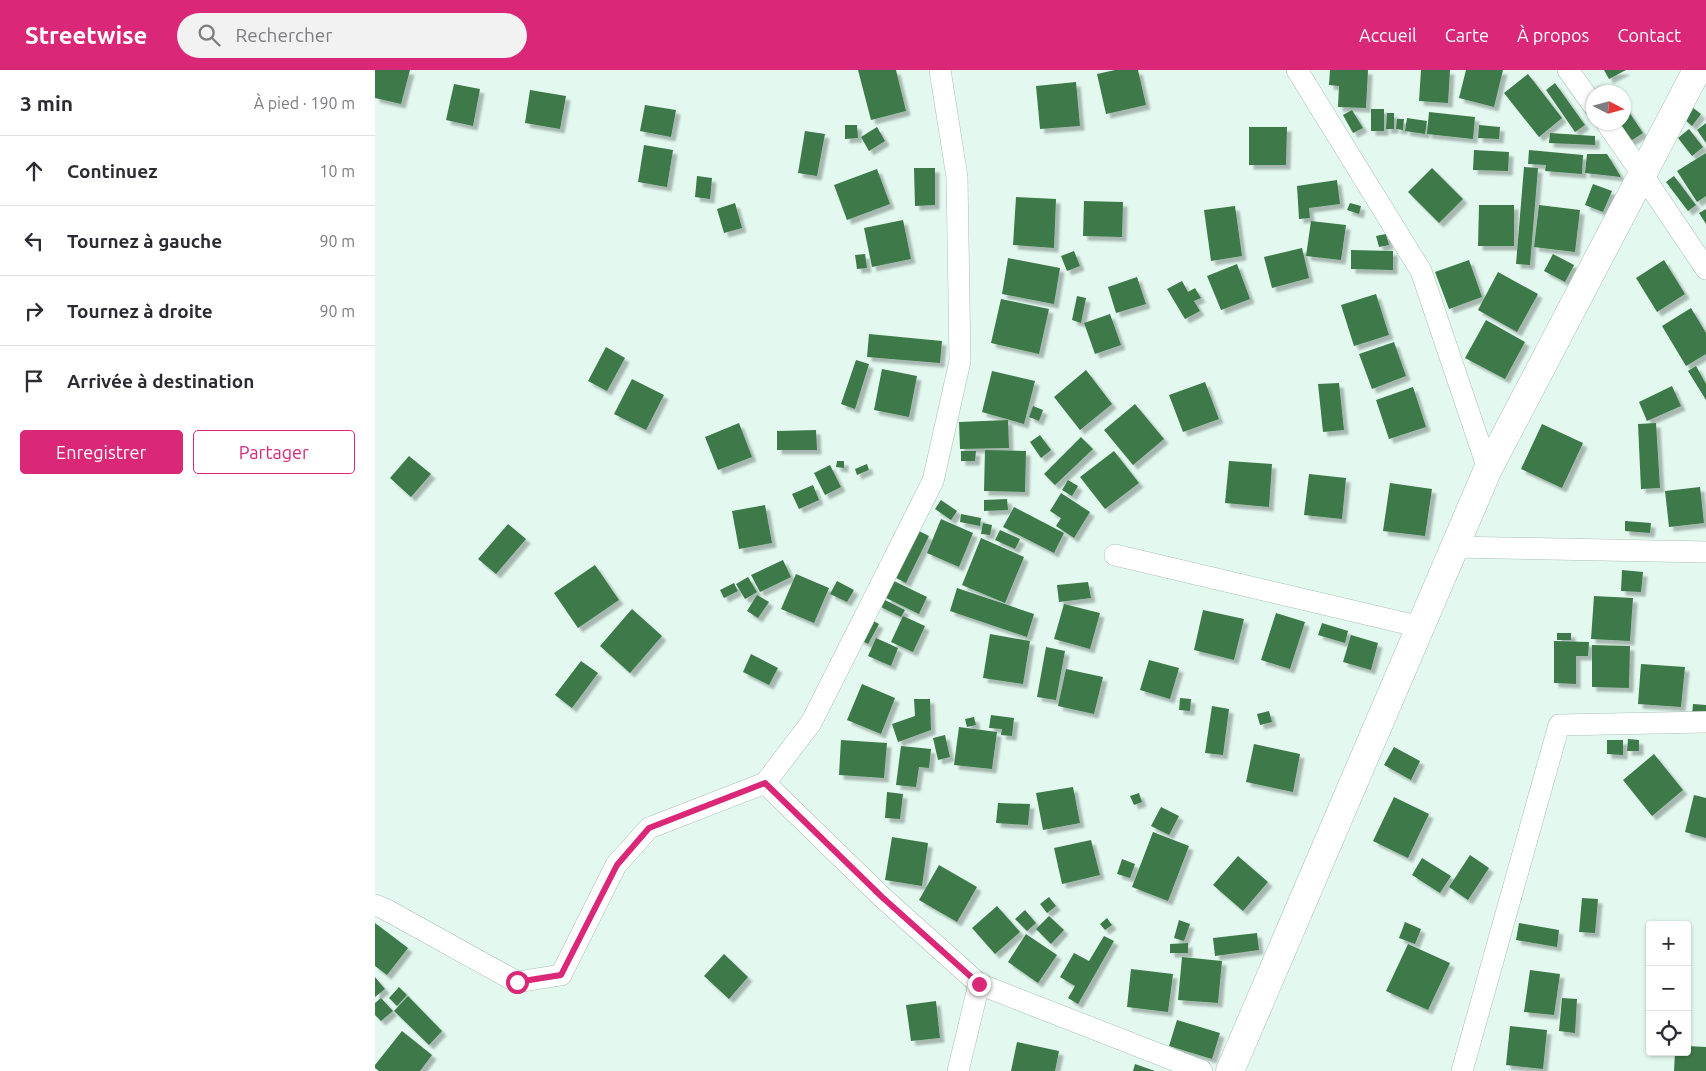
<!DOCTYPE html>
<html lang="fr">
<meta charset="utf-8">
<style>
:root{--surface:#fff;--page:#f2f2f3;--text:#2b2b33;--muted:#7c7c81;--line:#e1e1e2;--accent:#db2777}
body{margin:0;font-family:Ubuntu,sans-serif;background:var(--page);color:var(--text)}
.controls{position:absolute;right:15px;bottom:15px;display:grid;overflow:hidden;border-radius:5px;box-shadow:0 1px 4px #0004}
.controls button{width:45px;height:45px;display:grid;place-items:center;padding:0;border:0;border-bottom:1px solid var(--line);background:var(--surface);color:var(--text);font:25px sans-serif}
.compass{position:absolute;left:1211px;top:15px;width:45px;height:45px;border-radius:50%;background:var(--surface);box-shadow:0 1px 4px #0004;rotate:96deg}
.stop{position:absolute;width:15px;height:15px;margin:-11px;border:4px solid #db2777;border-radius:50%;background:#fff}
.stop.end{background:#db2777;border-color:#fff;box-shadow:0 1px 5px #0008}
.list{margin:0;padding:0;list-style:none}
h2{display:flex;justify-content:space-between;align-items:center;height:65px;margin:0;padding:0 20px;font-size:21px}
h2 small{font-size:16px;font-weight:400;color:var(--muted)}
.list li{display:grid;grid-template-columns:32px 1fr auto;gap:15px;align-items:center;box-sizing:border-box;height:70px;padding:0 20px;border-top:1px solid var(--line)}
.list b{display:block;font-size:19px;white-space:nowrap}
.list em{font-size:16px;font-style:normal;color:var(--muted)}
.actions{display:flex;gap:10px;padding:15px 20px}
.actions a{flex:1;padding:11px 0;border:1px solid var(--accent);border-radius:5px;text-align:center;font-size:18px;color:var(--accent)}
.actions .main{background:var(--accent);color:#fff}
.icon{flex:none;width:28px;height:28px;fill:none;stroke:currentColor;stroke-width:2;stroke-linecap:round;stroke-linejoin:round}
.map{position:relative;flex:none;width:1331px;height:1001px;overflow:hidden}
header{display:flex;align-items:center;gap:30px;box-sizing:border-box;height:70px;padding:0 25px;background:var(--accent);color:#fff}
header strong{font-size:24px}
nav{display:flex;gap:28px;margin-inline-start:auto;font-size:18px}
.search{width:350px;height:45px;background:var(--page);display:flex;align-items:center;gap:12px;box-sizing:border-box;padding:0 18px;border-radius:28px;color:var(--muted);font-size:19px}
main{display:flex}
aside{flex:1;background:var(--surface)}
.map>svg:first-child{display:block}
.building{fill:#3d7948;filter:url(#shadow)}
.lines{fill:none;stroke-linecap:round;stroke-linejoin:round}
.street-casing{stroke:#aabfb6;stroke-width:22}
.secondary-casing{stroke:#aabfb6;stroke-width:29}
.street{stroke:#fff;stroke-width:21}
.secondary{stroke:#fff;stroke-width:28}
.route{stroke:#db2777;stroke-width:6}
</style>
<header>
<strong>Streetwise</strong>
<div class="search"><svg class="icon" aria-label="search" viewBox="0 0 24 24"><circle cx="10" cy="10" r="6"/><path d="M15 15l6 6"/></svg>Rechercher</div>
<nav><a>Accueil</a><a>Carte</a><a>À propos</a><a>Contact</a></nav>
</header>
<main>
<aside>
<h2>3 min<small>À pied · 190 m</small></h2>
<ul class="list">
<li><svg class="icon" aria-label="ahead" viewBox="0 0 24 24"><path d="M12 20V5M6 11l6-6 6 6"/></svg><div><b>Continuez</b></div><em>10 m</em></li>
<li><svg class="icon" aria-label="left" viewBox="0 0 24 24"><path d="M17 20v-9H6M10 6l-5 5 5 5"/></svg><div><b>Tournez à gauche</b></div><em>90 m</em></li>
<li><svg class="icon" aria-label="right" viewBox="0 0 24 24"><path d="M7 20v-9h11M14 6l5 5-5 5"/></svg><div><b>Tournez à droite</b></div><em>90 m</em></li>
<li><svg class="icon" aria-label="arrive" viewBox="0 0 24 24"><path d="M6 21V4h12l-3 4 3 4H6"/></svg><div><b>Arrivée à destination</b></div></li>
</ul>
<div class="actions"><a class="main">Enregistrer</a><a>Partager</a></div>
</aside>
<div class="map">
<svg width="1331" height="1001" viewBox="0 0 1331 1001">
<defs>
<filter id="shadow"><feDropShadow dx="4.5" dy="4.5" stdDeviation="1" flood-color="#0004"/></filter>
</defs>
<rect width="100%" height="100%" fill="#e3f9f0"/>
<path class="building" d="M0 0H35L26 34 0 28Z
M483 0H521L531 41 496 50Z
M740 0H763L771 35 731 44 722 4Z
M955 0H993L991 38 963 37 964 16 954 15Z
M1046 0H1075L1073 33 1044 31Z
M1091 0H1128L1119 37 1084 28Z
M1229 0H1251L1234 9Z
M1153 4 1187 48 1164 67 1129 23Z
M701 12 705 56 665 59 661 16Z
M1180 13 1210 55 1200 62 1171 20Z
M79 14 105 19 98 56 71 50Z
M155 20 191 26 185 59 150 53Z
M270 35 301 40 296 67 265 61Z
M1250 36 1268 63 1254 72 1242 52H1248V37Z
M1317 37 1326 44 1317 56 1308 48Z
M996 39H1009V61H996Z
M977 40 988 58 978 63 968 45Z
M1054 42 1100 47 1098 69 1052 64Z
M1012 43H1019V59H1011Z
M1032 48 1052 51 1050 64 1030 61Z
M1022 49H1029L1028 60 1021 59Z
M1331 53V73L1322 60Z
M470 55H482L483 68 470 69Z
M1104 55 1125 57 1124 69 1103 68Z
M502 57 510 71 494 81 486 67Z
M874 57H912L911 95H874Z
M1314 59 1328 77 1317 86 1303 68Z
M430 61 450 64 442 106 423 103Z
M1175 63 1220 66V75L1174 73Z
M269 75 298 80 292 117 263 112Z
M1099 80 1134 82 1133 101 1098 100Z
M1154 80 1208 85 1207 104 1170 101 1171 95 1153 94Z
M1331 83V126L1322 132 1302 101Z
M1212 84H1232L1246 107 1210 103Z
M1149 97 1163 98 1155 195 1141 194Z
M539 98H560V135L540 136Z
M1057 98 1088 129 1064 153 1033 122Z
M502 99 515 134 472 150 459 115Z
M322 106 337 108 335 129 320 127Z
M1299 106 1321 135 1313 141 1291 112Z
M962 110 965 134 934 138 935 148 924 149 922 116Z
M1218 114 1237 121 1228 142 1210 135Z
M641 127 681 129 679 178 638 175Z
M709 131 748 132 747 167 708 166Z
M360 133 367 158 349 163 342 139Z
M975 133 986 136 984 144 972 140Z
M1104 135H1139V176H1103Z
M1164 135 1205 140 1200 182 1159 177Z
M860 136 867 186 836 191 829 140Z
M1331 139V154L1324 143Z
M528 150 536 189 497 197 489 158Z
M936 151 971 155 966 190 931 186Z
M1011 164 1014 175 1004 177 1001 166Z
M927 178 934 208 897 218 889 187Z
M976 180 1018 181V200L976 199Z
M699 181 705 196 692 201 686 186Z
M490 184 492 198 482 199 480 185Z
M1178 184 1199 195 1190 212 1169 201Z
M633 188 685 198 679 234 627 224Z
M1094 190 1107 227 1074 239 1060 202Z
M1289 190 1310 224 1282 242 1261 208Z
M862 194 875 229 846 240 832 206Z
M1123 202 1163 224 1142 262 1103 240Z
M762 207 771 234 741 243 733 217Z
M807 211 813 222 820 218 826 228 819 231 825 241 810 249 792 219Z
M1001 224 1014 265 979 276 966 235Z
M702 226 711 228 706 253 697 250Z
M626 229 674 239 664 284 616 273Z
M1316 238 1331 263V284L1311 296 1287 256Z
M735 244 746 275 720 284 709 253Z
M1111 250 1150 272 1130 309 1090 288Z
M494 264 567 271 565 293 492 287Z
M1019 272 1031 306 997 319 984 284Z
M231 277 250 288 232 321 213 311Z
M481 290 494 294 480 339 466 334Z
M1321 296 1331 314V330L1313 301Z
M507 299 542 306 534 347 499 340Z
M711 300 737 334 705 360 679 327Z
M617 301 660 311 649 354 607 342Z
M257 309 289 325 271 360 239 344Z
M830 312 844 349 808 362 794 325Z
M964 313 969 360 948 362 943 314Z
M1297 316 1306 336 1272 351 1264 332Z
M1038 317 1051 357 1014 369 1001 330Z
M760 334 789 369 758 395 729 360Z
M658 336 668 340 664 351 654 347Z
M633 350 634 378 585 379 584 352Z
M364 353 377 387 343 400 330 367Z
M1281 353 1285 418 1266 419 1263 354Z
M1167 354 1208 373 1187 418 1146 399Z
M441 360 442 380H402V361Z
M665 365 676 380 666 388 655 372Z
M706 367 718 379 680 415 669 404Z
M610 380 651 381 650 422 609 421Z
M586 381H601L600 391H586Z
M739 381 764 413 730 439 705 407Z
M34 386 56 404 36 427 15 408Z
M462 391H469V398L461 397Z
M854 391 897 394 894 437 850 433Z
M492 394 494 400 482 405 480 399Z
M455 395 466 417 450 425 439 403Z
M934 404 971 408 967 449 929 445Z
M693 410 703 416 697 426 687 420Z
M1015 413 1057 419 1050 466 1008 461Z
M438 415 444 430 424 439 417 424Z
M1325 417 1329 453 1294 457 1290 421Z
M686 423 715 442 699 468 681 456 686 448 675 441Z
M632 429 633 440 609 441V430Z
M566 430 582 441 576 450 560 439Z
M390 435 397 473 364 479 357 441Z
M639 437 689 463 679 483 628 457Z
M586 444 606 448 605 456 585 452Z
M566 449 598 463 584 497 552 483Z
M1250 451 1276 453 1275 463 1250 461Z
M608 453 617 455 615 465 606 464Z
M133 454 151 469 121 504 103 489Z
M625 460 645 469 640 479 620 470Z
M544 461 554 466 531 513 521 508Z
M606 468 649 487 630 533 587 515Z
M408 490 416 507 385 522 376 505Z
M220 495 244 530 203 558 179 523Z
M1247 500 1268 502 1266 522 1246 521Z
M421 504 454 518 439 553 406 539Z
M373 507 382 522 370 529 361 514Z
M462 511 479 520 472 532 455 524Z
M519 511 552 527 544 544 511 528Z
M713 512 716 528 684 532 682 515Z
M359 513 363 521 349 528 345 520Z
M582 518 659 544 652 567 575 541Z
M382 525 394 532 383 548 372 541Z
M1219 526 1258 528 1255 571 1216 569Z
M506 528 530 540 526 547 502 535Z
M689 534 725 543 715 579 679 569Z
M257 539 287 566 255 603 225 576Z
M828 540 869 549 859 590 819 580Z
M901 543 930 552 915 599 886 590Z
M528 546 550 556 538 582 516 572Z
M493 548 504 554 493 574 482 568Z
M947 553 973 561 970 573 943 565Z
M1182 563H1196V570H1182Z
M615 564 655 571 648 614 608 608Z
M976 565 1003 573 996 600 968 592Z
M501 568 523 578 516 596 493 586Z
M1179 571 1214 572 1213 586H1201V614L1179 613Z
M1217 575 1255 576 1254 618 1217 617Z
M671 577 690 581 681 630 662 627Z
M376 584 403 598 394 615 368 602Z
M774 590 804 598 795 629 765 620Z
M206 591 223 603 197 638 180 625Z
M1266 594 1310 597 1306 637 1263 634Z
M691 599 728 607 719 644 683 636Z
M487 614 520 628 506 664 472 650Z
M805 628 816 629 815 641 804 640Z
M539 629H555L556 660 523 672 517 654 540 646Z
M1318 634 1331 635V647L1317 645Z
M837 636 854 639 848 685 830 683Z
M894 641 897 652 885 655 882 644Z
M616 645 639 648 637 666 626 665 627 659 614 658Z
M599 647 601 655 592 657 590 649Z
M584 657 622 662 617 699 579 695Z
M570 665 575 687 563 690 558 668Z
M1253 669 1264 670V681H1252Z
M466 670 512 673 509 708 464 705Z
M1232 670H1248V685L1232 684Z
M879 674 925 684 918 722 871 712Z
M526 676 556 679 554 698 544 697 541 717 521 715Z
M1019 677 1045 691 1036 710 1009 695Z
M1279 684 1308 720 1277 746 1248 710Z
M698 717 705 753 668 760 661 723Z
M512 722 528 724 525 749 510 748Z
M764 723 767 732 759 735 755 726Z
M1319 725 1331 728V768L1310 762Z
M1019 727 1054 744 1033 788 998 771Z
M623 733 655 734 653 755 621 753Z
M786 737 804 746 794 765 776 756Z
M778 762 814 776 793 831 757 817Z
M517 767 553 773 547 816 510 810Z
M716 770 725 805 687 814 679 778Z
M1095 785 1114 798 1093 830 1074 817Z
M863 786 893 812 868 841 838 815Z
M1047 788 1076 806 1065 823 1037 805Z
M747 789 760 794 755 808 742 804Z
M564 795 602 817 582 852 544 830Z
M674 827 681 836 672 843 665 834Z
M1207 828 1223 829 1220 863 1204 862Z
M622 836 645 862 620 884 597 858Z
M650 840 661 853 652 861 640 849Z
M674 846 689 860 676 874 661 859Z
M732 848 737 855 730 860 725 854Z
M804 850 815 854 809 871 799 868Z
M1030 852 1046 859 1040 874 1024 868Z
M0 853 33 878 12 905 0 896Z
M1144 853 1184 860 1182 877 1141 870Z
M882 863 884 880 840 886 838 868Z
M651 864 682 885 663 913 633 892Z
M729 866 739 871 703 934 693 928 700 916 685 907 699 883 714 891Z
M813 873V883H795V874Z
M1033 874 1075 893 1053 940 1011 921Z
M349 884 373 907 354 929 329 906Z
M807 887 847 891 843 933 803 930Z
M756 899 798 904 793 942 752 937Z
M1155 900 1185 904 1179 945 1149 942Z
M0 907 10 919 0 927Z
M24 917 32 925 22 936 14 928Z
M33 926 67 961 54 975 19 941Z
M6 928 18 941 6 951 0 945V933Z
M1187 928 1202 929 1200 963 1184 961Z
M561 931 565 968 536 971 531 935Z
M802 950 845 963 837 989 794 976Z
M1135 956 1172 960 1168 999 1131 995Z
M27 961 57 985 45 1001H4L0 998V995Z
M642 972 684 981 680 1001H636Z
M1312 976 1331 977V1001H1299L1300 982H1312Z
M760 994 780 1001H758Z"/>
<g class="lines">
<g class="street-casing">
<path id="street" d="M922 0 1046 201 1113 399
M1193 0 1218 35
M1231 52 1267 104 1331 199
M1080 477 1331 482
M740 485 1046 557
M390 713 507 827 604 914 827 1001
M0 835 10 839 142 912 186 905 241 795 274 758 390 713 436 653 558 411 585 291 582 107 565 0
M583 1001 604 914
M1087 1001 1184 655 1331 652"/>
</g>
<g class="secondary-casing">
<path id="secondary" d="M855 1001 1113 399 1322 0"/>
</g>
<use href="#street" class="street"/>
<use href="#secondary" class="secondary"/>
</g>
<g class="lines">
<path class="route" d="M142 912 186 905 242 795 274 758 390 713 507 827 604 914"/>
</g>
</svg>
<div class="controls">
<button>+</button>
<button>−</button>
<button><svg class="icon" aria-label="locate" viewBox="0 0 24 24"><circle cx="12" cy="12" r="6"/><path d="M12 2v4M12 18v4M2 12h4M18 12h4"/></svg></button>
</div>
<svg class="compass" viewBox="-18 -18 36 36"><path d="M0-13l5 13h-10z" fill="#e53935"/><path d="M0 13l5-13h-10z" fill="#7c7c81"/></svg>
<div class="stop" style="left:142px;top:912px"></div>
<div class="stop end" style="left:604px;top:914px"></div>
</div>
</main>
